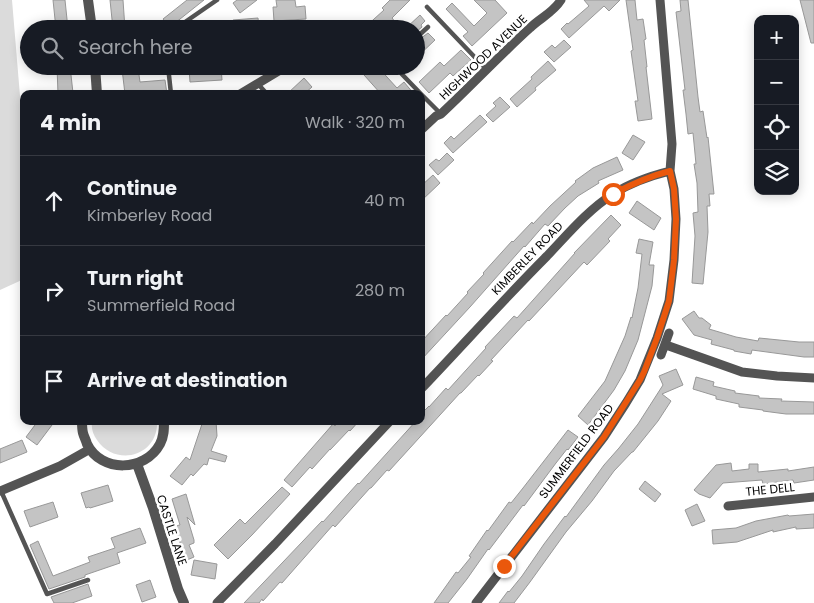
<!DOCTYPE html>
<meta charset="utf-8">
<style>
:root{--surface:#171b24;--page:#242831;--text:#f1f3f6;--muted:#9ea1a6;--line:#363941}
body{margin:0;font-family:Poppins,sans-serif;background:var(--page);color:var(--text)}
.controls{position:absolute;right:15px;top:15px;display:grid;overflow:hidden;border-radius:10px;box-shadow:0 2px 12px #0003}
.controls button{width:45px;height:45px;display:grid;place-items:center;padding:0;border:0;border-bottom:1px solid var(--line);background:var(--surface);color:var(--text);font:25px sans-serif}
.stop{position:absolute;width:15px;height:15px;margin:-11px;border:4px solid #ea580c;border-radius:50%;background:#fff}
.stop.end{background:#ea580c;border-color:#fff;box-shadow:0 1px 5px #0008}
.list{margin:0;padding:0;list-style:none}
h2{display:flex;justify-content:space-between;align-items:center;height:65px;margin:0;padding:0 20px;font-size:21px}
h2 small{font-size:16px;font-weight:400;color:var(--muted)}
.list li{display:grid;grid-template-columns:32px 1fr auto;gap:15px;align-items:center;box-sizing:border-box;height:90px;padding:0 20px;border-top:1px solid var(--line)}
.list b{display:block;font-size:19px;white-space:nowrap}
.list p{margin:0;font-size:16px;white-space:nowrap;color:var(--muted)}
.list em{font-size:16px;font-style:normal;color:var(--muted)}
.icon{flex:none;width:28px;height:28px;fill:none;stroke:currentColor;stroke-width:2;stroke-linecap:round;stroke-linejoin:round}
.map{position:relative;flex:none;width:814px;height:603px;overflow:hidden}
.search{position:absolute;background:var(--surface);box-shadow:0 2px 12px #0003;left:20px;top:20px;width:405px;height:55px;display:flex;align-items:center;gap:12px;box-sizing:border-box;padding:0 18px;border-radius:28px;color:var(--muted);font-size:19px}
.panel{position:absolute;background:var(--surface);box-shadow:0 2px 12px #0003;left:20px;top:90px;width:405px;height:335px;border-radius:10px}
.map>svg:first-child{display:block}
.green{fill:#dbdbdb}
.building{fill:#c4c4c4;stroke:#989898}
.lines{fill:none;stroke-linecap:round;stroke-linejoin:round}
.service{stroke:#545454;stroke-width:4.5}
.minor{stroke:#545454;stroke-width:9}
.tertiary{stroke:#545454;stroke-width:10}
.route{stroke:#ea580c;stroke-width:6}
.labels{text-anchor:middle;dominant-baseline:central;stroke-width:5;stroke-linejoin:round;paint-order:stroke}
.street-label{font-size:12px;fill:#000;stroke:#fff}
</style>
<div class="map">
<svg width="814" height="603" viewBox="0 0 814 603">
<rect width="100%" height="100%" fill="#fff"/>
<path class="green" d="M0 0H12L24 144V279L0 290Z
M92 421H157C159 456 116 468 97 440 93 435 91 428 92 421Z"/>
<path class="building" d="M53 0H65L68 29H56Z
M110 0H123L125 29H113Z
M187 0H204L170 27 163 19Z
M237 0H257L240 13 233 3Z
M276 0H295L296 7 305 6 306 19 274 21 273 7H277Z
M390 0H410L392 18 401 29H363L384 10 382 8Z
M474 0H495L507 13 472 46 463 36 468 32 446 9 452 3 474 26 487 13Z
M584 0H620L609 11 604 6 569 38 561 29 567 23 568 24 589 6Z
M626 0H635L637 20 643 19 646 39 644 40 647 67H646L652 119 638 121 635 101H638L631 51 633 50Z
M680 0H688L698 97 700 112 703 111 707 138 708 137 714 194H709L710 206H707L708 232 703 284 692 283 695 236 693 213 698 212 697 183 694 164H696L693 133 688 134 686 114 683 90H685L676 12 681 11Z
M800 0H814V43H811Z
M420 15 425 21 421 25 422 27 416 32V29H405Z
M258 18 259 29H233V20Z
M428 33 435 40 416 58V42Z
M564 40 571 47 554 62 544 52 552 45 555 48Z
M461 50 471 60 453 76 450 73 429 93 419 82 440 62 444 66Z
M548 61 556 70 535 88 536 90 517 107 510 99 532 79 531 77Z
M57 66H70L73 93 58 94Z
M200 66H211V68L221 67 222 80 190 82 189 68 200 67Z
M356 66H377L397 88 404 82 414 94H381Z
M138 68 140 82 165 80 167 94H125L122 69Z
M304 78 312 87 304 94H287Z
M500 97 510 107 493 122 486 115 496 106 493 103Z
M480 115 487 122 453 153 444 143 451 136 454 139Z
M633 135 645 142 633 160 622 153Z
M447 153 454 160 438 175 429 165 436 159 439 161Z
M617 157 623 170 598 181 599 183 578 196 565 208 548 226 545 224 525 247 524 246 470 307 421 360V342L446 315 447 316 468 293 467 292 484 274 483 273 512 241 513 242 532 222 533 224 550 206 576 182 575 181 593 168Z
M433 175 440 183 421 201V186Z
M637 201 661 218 654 230 629 213Z
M611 215 621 225 608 239 610 241 587 265 584 262 529 321 528 320 491 360 493 361 479 376 478 375 461 393H460L389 471 387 470 371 488H370L335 527 333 525 282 583 280 582 263 601 262 599 259 603H244L322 521 323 522 358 483 359 484 416 421H421V414L429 406V407L446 388 448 390 486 348 485 347 514 316 517 318 575 253H574Z
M639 239 653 242 649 265H654L652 286 638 340 625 371 614 390 588 425 578 416 605 381 625 336 631 317 632 318 638 288 642 254 636 253Z
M694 311 699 318H702L711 325 709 329 736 337 758 341 759 338 799 342H814V357H804L752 350 751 354 734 351V350L711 344 712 340 694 335 682 319Z
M676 369 683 385 662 394 671 401 658 421 633 452H632L614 471 592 501 566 532 530 582 514 603H499L508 591 509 592 522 576 544 544 565 516 566 517 604 465 619 448 638 424 663 385 659 376Z
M696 377 714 382 713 386 735 391V393L759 396V398L782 399 781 401 814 402V414H786L763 411V410L739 407V404L716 399V396L693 389Z
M38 421H48L52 425 37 445 26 437Z
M203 421H216L217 436 211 451 227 456 225 462 209 458 207 465 204 464 193 476 191 474 182 485 170 476 186 457 190 460Z
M339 421H359L350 431 349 430 330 450V449L312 469 310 467 292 487 284 480 333 424 335 426Z
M568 430 578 437 568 450 567 449 556 463 524 506 523 505 489 550 488 549 467 579 448 603H434L456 572 458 573 471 557 469 556 487 530 488 531 509 502 511 503 523 488Z
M22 440 27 452 0 463V449Z
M731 463 732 471 749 469V464H758V472L788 469V471L814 467V480L794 483 793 480 763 484 762 480 723 483 710 498 699 494 694 490 716 465Z
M645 481 661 494 655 502 639 489Z
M108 485 113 501 90 508 89 507 86 508 81 493Z
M282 487 290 494 252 535 228 559 214 545 240 519 245 524Z
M186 494 195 525 187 517 194 540V543L189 545 194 557 187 560 181 546 175 526 180 525 172 499Z
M53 502 58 517 30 527 24 511Z
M697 504 705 521 692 526 685 510Z
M814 514V528L796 529V527L773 532V530L737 542 713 544 712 530 736 528 756 521 788 515 789 516Z
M140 528 146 543 117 553 120 563 85 575V577L49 589 30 545 38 541 53 576 90 562 88 557 115 548 111 538Z
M194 560 217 564 215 579 191 575Z
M150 580 156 597 142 602 136 585Z
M88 584 92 596 72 603H54L51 597Z"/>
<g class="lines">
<path class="service" d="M427 7 487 70
M175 29 217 0
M416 38 428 27
M168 66 171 94
M394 66 421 94
M258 84 267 94
M421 94 441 114
M1 491 47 594 88 580"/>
<path class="minor" d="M240 94 287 66
M421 130 436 116 441 114C471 86 499 56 530 28 540 18 553 13 561 0
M666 345 742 372 777 376 814 378
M661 355 669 333
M421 389C463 345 504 299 547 256 568 234 588 210 613 194 630 183 650 176 670 171
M0 491 60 466 90 449
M728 506 814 497
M217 603 275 544 390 421
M476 603 604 437 626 403 640 380 657 338 669 301 674 260 676 219 674 189 670 171 672 144 660 0"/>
<path class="tertiary" d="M88 0 92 29
M95 66 97 94
M82 421C82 425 82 429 83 433 84 437 86 440 87 444 101 473 145 472 160 444 164 437 164 429 164 421
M137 464 153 508 178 589 184 603"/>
</g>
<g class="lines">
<path class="route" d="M504 566 604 437 640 380 644 372 657 338 669 301 674 260 676 219 674 189 670 171C650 176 632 184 613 194"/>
</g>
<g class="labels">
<g class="street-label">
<text transform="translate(483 57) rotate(-44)">HIGHWOOD AVENUE</text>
<text transform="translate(527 258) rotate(-46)">KIMBERLEY ROAD</text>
<text transform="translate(576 451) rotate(-53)">SUMMERFIELD ROAD</text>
<text transform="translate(770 489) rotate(-6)">THE DELL</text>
<text transform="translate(172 530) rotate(72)">CASTLE LANE</text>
</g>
</g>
</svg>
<div class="controls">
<button>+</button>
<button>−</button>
<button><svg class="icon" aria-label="locate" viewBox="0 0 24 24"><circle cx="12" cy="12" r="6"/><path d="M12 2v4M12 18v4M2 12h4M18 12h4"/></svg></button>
<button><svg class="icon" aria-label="layers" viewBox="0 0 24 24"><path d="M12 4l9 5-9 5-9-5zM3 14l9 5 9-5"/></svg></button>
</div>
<div class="stop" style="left:613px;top:194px"></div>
<div class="stop end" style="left:504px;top:566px"></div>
<div class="search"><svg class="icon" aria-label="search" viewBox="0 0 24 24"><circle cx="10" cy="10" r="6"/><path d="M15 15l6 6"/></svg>Search here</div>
<section class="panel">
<h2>4 min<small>Walk · 320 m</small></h2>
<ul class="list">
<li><svg class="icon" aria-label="ahead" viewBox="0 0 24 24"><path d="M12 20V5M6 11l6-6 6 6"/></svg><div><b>Continue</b><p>Kimberley Road</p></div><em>40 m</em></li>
<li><svg class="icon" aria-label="right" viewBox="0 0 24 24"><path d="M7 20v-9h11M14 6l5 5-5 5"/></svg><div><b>Turn right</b><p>Summerfield Road</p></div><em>280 m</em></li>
<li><svg class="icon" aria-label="arrive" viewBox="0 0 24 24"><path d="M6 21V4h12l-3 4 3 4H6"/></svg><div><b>Arrive at destination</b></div></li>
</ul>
</section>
</div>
